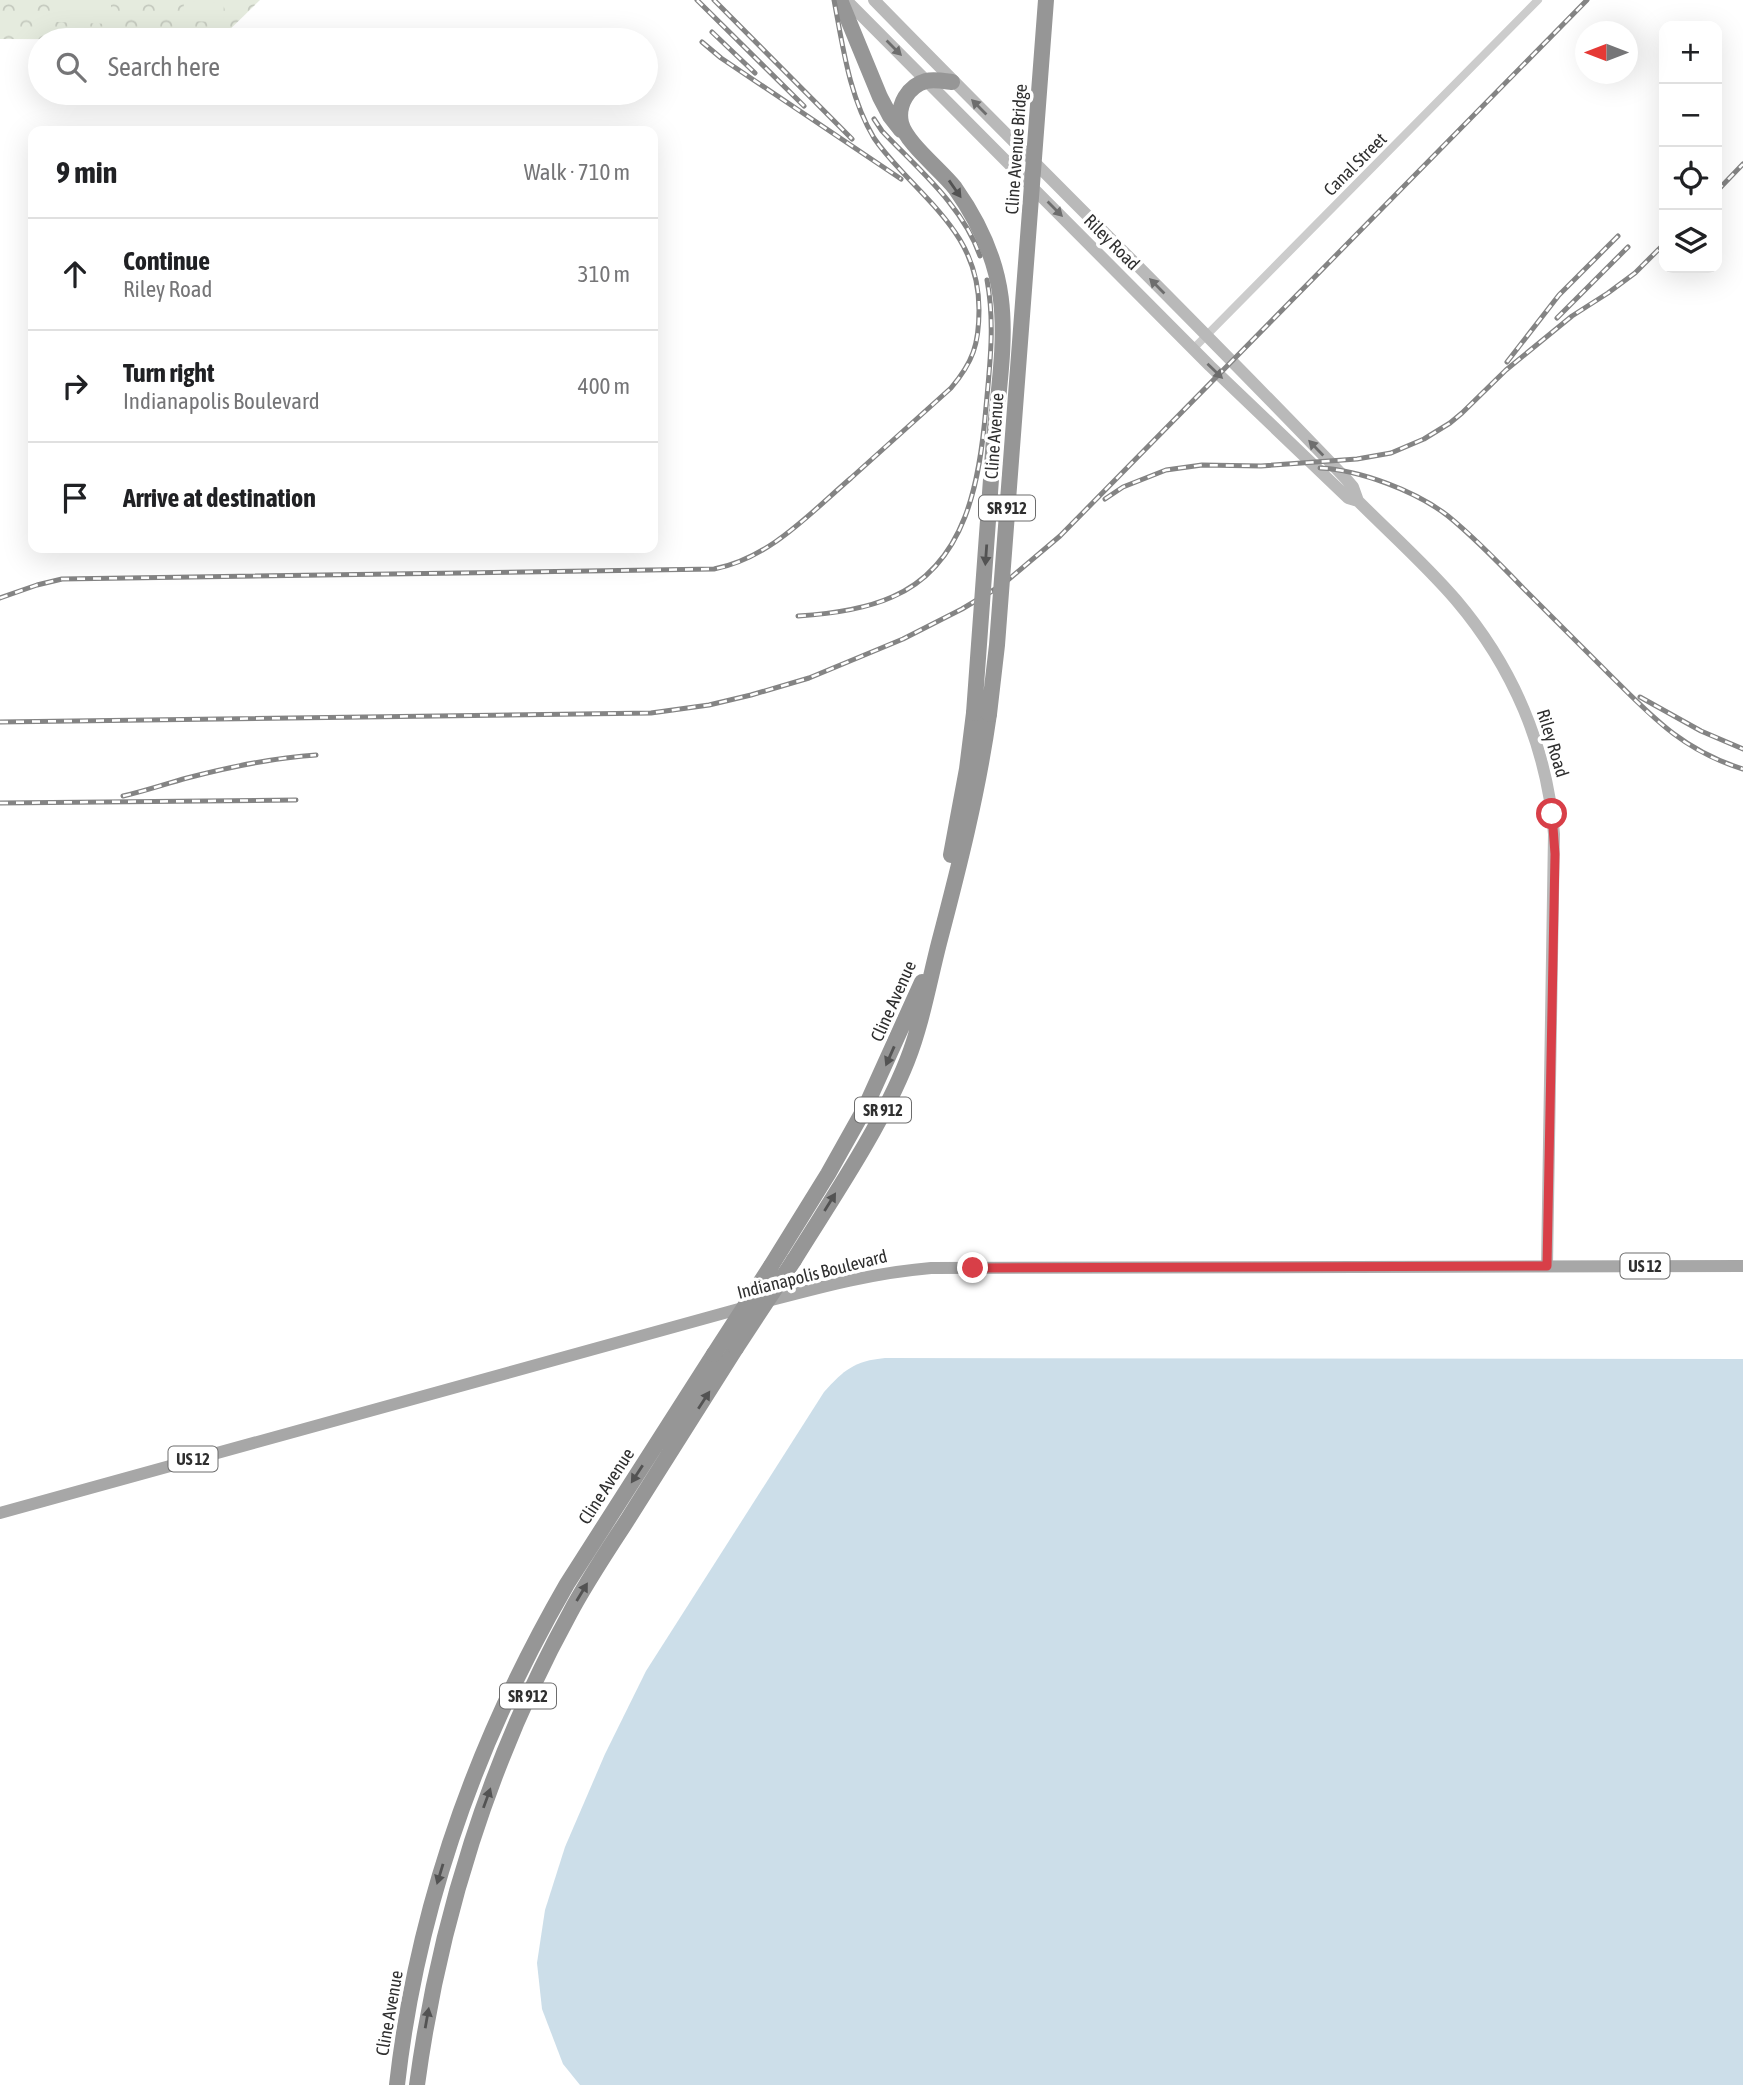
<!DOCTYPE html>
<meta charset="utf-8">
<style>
:root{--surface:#fff;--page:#f2f2f2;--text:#202124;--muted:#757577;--line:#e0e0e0}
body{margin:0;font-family:"Asap Condensed",sans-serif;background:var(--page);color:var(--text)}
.controls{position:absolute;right:21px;top:21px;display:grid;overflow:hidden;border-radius:14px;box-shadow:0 7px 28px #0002}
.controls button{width:63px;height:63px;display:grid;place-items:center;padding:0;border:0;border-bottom:2px solid var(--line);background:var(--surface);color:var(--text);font:35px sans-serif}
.compass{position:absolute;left:1575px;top:21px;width:63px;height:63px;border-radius:50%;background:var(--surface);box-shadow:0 7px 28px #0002;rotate:270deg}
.stop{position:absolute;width:21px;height:21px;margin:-16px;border:5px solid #d83f48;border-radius:50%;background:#fff}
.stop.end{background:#d83f48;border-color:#fff;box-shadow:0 2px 7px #0008}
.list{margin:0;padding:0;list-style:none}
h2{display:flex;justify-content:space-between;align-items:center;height:91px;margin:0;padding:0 28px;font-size:30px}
h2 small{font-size:23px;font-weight:400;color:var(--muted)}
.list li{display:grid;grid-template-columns:46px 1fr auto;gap:21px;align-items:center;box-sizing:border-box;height:112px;padding:0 28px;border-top:2px solid var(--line)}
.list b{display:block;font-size:26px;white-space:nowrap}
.list p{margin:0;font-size:23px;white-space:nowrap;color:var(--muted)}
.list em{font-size:23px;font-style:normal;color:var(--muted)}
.icon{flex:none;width:38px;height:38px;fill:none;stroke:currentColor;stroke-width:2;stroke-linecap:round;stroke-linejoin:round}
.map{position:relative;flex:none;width:1743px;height:2085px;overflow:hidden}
.search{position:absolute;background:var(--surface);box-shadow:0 7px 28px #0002;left:28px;top:28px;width:630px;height:77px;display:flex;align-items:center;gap:18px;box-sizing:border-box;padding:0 24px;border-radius:38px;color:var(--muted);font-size:26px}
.panel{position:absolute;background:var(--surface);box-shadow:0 7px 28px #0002;left:28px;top:126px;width:630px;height:427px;border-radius:14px}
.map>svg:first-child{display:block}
.park{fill:url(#park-crowns)}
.pitch{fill:#e5ebde}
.water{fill:#ccdee9}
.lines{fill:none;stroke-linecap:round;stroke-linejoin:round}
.street{stroke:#ccc;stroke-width:8}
.secondary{stroke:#b9b9b9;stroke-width:12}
.primary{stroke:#a7a7a7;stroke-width:12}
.highway{stroke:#969696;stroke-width:16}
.rail-casing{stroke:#848484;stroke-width:5}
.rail{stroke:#fff;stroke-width:2.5;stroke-dasharray:8;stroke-linecap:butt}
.highway-bridge{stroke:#969696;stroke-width:16}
.oneway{fill:#6d6d6d}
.oneway2{fill:#535353}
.route{stroke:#d83f48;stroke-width:9}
.labels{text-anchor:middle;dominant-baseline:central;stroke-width:7;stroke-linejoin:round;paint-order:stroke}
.shield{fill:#fff;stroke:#6d6d6d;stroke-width:2}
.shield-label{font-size:16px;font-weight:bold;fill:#2f2f2f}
.street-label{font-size:18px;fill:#2f2f2f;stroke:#fff}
</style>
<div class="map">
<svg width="1743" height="2085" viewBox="0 0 1743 2085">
<defs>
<pattern id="park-crowns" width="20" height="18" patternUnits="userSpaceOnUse" patternTransform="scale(1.75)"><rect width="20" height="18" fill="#e5ebde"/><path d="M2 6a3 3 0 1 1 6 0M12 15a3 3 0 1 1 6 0" fill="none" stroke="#c5cabf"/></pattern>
</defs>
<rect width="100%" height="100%" fill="#fff"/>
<path class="park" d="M0 0H260L219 40 0 39Z"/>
<path class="pitch" d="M56 0H111V24L56 22Z
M184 1 224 3 223 22 183 21Z"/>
<path class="water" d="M885 1358 1743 1359V2085H580L563 2064 542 2009 537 1963 545 1910 565 1847 605 1754 646 1671 824 1392C844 1370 854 1361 885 1358Z"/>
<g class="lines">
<path class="street" d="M1193 349 1538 0"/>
<path class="secondary" d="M846 0 1210 366 1348 498 1358 501
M874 0C1031 161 1192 317 1347 480L1353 487 1358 501C1391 534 1426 565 1456 600 1513 667 1547 747 1554 834L1547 1266"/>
<path class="primary" d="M764 1302C821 1287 872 1273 931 1268L1743 1266
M0 1513 746 1307"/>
<path class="highway" d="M840 0 880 97 890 116 901 130
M952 82C944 81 934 79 926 81 908 86 897 105 901 123 906 143 941 170 955 188 1018 277 1004 337 994 438
M951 855 967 769 974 713
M794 1260C833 1197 880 1129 907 1061 922 1023 929 982 939 943 959 867 978 792 989 714
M771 1266 828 1174 865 1108 922 982
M397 2085C417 1907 478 1738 567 1584L714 1354
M417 2085C439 1921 490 1759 570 1613 587 1581 608 1550 628 1519 664 1462 700 1405 736 1348"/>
<g class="rail-casing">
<path id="rail" d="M697 0 804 106
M714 0 852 139
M712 32 755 73
M702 42 721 58 901 179
M874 119 882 131C918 169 963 206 980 256
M1717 191 1743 164
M1557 318 1628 247
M1507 362 1559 295 1618 236
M1320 468C1360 470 1416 491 1448 516 1475 538 1500 564 1524 589 1553 618 1582 647 1611 676 1653 718 1684 751 1743 769
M1105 499 1123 487 1166 470 1202 465 1261 466 1357 459 1391 453 1424 439 1450 423 1462 413 1506 370 1572 316 1608 293 1635 273 1664 244
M0 598 37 585 62 579 714 569C770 558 809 514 851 478 884 448 918 418 951 388 973 362 979 344 979 310 979 250 947 219 908 178 896 165 884 153 874 138 849 96 843 47 834 0
M798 616C829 614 863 610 892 597 967 565 980 479 986 407 990 364 995 322 987 280
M1640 697 1701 731 1743 749
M0 722 651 713 709 705 751 695 809 678 903 639 962 609 1002 585 1060 536 1587 0
M123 796C145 791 165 784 187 778 229 767 273 758 316 755
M0 803 296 800"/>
</g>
<use href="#rail" class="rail"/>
<path class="highway-bridge" d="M974 713 994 438
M989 714 997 645 1046 0
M736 1348 794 1260
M714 1354 771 1266"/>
</g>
<defs><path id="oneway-solid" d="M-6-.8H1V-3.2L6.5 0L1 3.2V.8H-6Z" transform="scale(1.75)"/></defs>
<g class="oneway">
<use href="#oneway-solid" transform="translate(894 48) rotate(45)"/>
<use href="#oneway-solid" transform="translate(979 107) rotate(-135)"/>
<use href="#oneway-solid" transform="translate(1055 209) rotate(45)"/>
<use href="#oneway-solid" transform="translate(1157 286) rotate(-135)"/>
<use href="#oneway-solid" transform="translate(1215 371) rotate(44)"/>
<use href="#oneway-solid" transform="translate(1316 448) rotate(-134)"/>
</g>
<g class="oneway2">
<use href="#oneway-solid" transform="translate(955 189) rotate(55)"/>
<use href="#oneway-solid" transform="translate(986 555) rotate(94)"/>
<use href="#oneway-solid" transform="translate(890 1056) rotate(114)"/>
<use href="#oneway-solid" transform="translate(830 1202) rotate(-58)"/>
<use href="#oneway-solid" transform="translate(704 1400) rotate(-57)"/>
<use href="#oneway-solid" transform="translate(637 1474) rotate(123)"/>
<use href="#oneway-solid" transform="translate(582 1592) rotate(-59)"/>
<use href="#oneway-solid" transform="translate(487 1798) rotate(-70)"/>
<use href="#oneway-solid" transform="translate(440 1874) rotate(107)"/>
<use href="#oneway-solid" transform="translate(427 2018) rotate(-80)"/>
</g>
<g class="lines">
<path class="route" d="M973 1268 1547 1266 1555 854 1552 814"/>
</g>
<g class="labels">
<g class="shield">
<rect x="979" y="495.5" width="56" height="25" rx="5"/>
<rect x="855" y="1097.5" width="56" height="25" rx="5"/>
<rect x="1620.5" y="1253.5" width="49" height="25" rx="5"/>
<rect x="168.5" y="1446.5" width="49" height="25" rx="5"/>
<rect x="500" y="1683.5" width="56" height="25" rx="5"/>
</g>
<g class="shield-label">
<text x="1007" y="508">SR 912</text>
<text x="883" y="1110">SR 912</text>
<text x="1645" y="1266">US 12</text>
<text x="193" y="1459">US 12</text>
<text x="528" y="1696">SR 912</text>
</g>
<g class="street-label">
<text transform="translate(1016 149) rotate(-86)">Cline Avenue Bridge</text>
<text transform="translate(1355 164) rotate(-45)">Canal Street</text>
<text transform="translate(1112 242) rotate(45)">Riley Road</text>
<text transform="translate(994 436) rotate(-86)">Cline Avenue</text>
<text transform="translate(1553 743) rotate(73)">Riley Road</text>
<text transform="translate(893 1001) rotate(-66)">Cline Avenue</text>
<text transform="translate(812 1274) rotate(-14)">Indianapolis Boulevard</text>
<text transform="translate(606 1486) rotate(-57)">Cline Avenue</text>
<text transform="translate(389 2013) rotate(-80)">Cline Avenue</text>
</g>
</g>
</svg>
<div class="controls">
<button>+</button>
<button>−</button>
<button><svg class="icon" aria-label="locate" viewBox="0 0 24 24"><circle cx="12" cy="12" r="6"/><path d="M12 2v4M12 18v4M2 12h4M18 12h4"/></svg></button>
<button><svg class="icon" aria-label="layers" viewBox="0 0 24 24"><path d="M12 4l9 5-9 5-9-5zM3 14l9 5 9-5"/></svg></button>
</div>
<svg class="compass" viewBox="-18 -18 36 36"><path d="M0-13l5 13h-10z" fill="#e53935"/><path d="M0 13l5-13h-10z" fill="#757577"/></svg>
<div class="stop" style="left:1552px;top:814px"></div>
<div class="stop end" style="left:973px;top:1268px"></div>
<div class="search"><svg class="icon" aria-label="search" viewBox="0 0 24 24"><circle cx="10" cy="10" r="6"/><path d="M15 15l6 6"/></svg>Search here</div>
<section class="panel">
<h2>9 min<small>Walk · 710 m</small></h2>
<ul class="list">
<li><svg class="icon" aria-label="ahead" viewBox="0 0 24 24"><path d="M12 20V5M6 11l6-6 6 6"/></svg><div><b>Continue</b><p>Riley Road</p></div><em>310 m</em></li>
<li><svg class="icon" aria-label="right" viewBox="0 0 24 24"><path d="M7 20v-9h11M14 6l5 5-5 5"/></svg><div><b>Turn right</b><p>Indianapolis Boulevard</p></div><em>400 m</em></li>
<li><svg class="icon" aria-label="arrive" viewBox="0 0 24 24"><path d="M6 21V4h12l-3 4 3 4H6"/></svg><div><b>Arrive at destination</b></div></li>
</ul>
</section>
</div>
